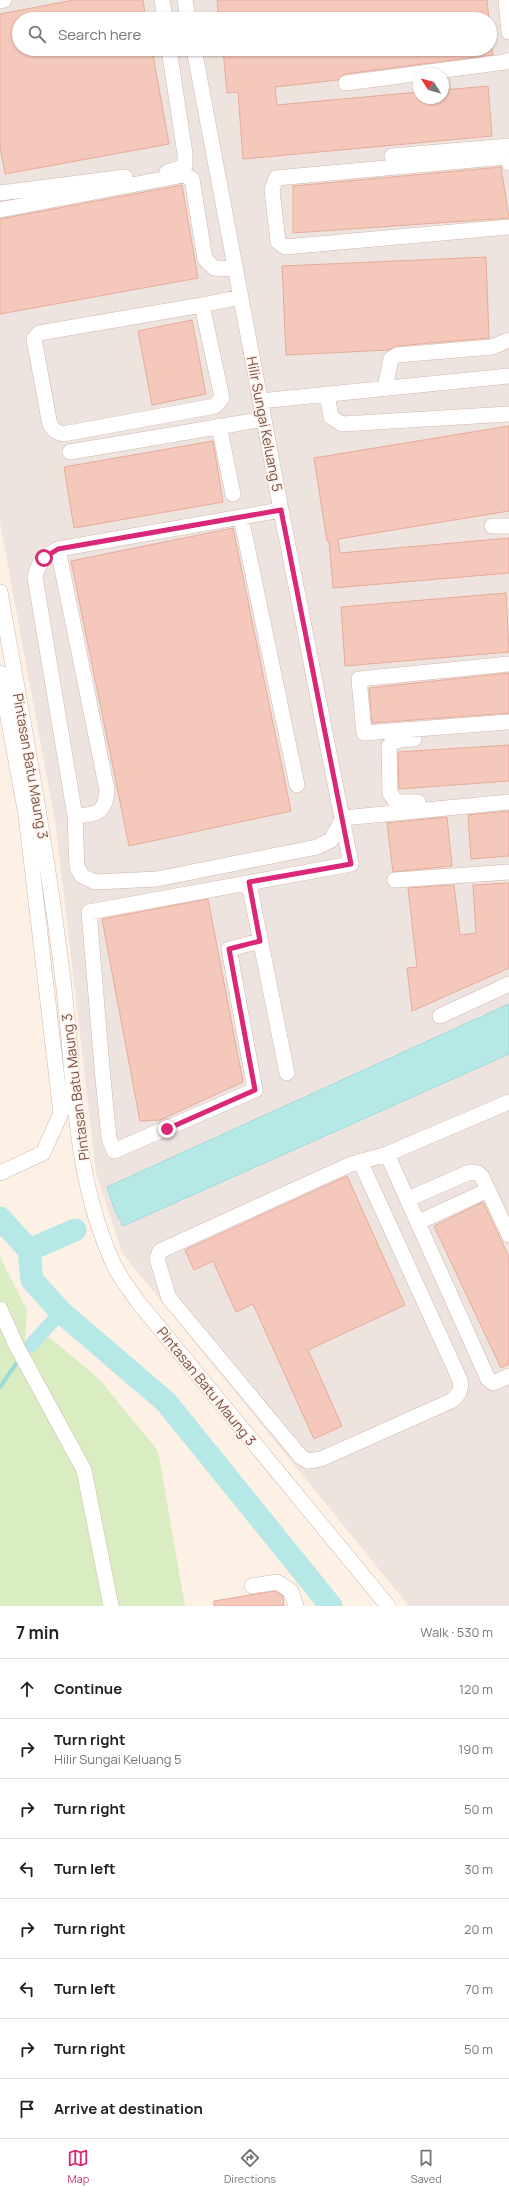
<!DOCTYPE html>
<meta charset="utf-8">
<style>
:root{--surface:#fff;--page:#f2f2f2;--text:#222;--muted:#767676;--line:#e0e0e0;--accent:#db2777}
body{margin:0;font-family:Manrope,sans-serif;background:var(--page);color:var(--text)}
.compass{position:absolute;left:413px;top:68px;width:36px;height:36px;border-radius:50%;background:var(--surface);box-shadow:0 1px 3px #0004;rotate:307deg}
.stop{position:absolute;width:12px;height:12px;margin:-9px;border:3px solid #db2777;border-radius:50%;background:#fff}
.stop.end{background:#db2777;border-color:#fff;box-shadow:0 1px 4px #0008}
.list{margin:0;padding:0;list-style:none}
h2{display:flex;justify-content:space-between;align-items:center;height:52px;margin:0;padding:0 16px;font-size:17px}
h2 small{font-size:13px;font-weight:400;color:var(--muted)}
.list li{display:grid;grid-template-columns:26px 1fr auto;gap:12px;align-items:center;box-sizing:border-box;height:60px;padding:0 16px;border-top:1px solid var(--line)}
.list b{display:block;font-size:15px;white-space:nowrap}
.list p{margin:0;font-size:13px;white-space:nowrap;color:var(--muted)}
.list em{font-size:13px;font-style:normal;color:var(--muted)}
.icon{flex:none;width:22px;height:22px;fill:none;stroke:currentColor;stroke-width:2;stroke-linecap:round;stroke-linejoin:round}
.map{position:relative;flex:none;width:509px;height:1606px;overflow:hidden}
.search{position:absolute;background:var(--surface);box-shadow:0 1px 3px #0004;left:12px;right:12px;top:12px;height:44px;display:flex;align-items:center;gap:10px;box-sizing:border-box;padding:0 14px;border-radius:22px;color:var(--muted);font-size:15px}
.sheet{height:532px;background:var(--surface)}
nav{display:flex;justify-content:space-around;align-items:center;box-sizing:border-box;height:56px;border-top:1px solid var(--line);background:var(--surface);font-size:11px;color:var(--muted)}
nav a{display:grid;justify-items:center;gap:2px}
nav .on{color:var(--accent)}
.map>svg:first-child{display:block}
.industrial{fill:#ede3df;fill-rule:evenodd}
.green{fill:#daecc2}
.water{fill:#b7e8e8;stroke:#9ddbda}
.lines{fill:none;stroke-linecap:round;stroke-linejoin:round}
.stream{stroke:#9ddbda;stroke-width:4}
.canal{stroke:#b7e8e8;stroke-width:14}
.river{stroke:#b7e8e8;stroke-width:23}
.building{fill:#f4c8ba;stroke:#e8ab9a}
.minor-casing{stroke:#d2b7ac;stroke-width:16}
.minor{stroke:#fff;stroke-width:15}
.route{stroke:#db2777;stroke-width:5}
.labels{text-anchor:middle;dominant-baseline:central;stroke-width:3;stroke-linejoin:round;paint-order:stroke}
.street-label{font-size:14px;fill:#785148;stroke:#fff4ec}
</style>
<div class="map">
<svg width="509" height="1606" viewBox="0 0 509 1606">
<rect width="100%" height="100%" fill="#fdf0e4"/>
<path class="industrial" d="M0 0H509V1606H409L122 1253 96 1172 56 827 0 522ZM19 19H490V49H19ZM419 74H443V98H419Z"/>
<path class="green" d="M0 1257 27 1310 24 1354 31 1345 41 1343 49 1337 99 1379 158 1451 185 1606H0Z"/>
<path class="water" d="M509 1004V1054L123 1226 115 1211 107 1187Z"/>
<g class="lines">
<path class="stream" d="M0 1387 18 1361"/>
<path class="canal" d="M31 1345 61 1312"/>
<path class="river" d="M0 1218 29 1250 32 1280 61 1312 166 1402 331 1606
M29 1250 75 1230"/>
</g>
<path class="building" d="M74 0H143L146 19H19V49H152L169 144 5 174 0 147V14Z
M217 0H487L489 19H219Z
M223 49H492L493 55 345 74 338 80 275 87 277 105 419 92V98H443V90L488 86 492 136 243 159 238 92 227 93Z
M501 167 509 218 293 233V186Z
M182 185 198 278 0 314V219Z
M486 257 489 338 396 346 389 350 286 355 282 266Z
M192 320 206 394 152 405 138 331Z
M509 426V511L338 539 340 553 509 538V573L333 588 329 541H327L314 458Z
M213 441 223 502 74 528 64 467Z
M233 528 291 811 129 846 71 561Z
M506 593 509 652 345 666 341 607Z
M509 673V713L372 723 369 688Z
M509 745V781L399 789 398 752Z
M509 811V856L471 859 468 815Z
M447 817 452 866 393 872 387 823Z
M509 883V968L412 1011 407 968 417 967 408 888 454 885 460 935 476 933 473 885Z
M208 899 243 1082 160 1120 140 1121 102 919Z
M347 1176 405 1305 308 1350 342 1426 314 1439 253 1304 236 1312 213 1261 194 1270 185 1250Z
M483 1202 509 1257V1364L501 1368 434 1226Z
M275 1591 283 1596 284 1606H214V1601Z"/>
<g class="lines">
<g class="minor-casing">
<path id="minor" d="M162 0 165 19
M185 0 188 19
M506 0 509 32
M0 1 4 0
M194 49 281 510 351 864 89 912 103 1079 109 1138 114 1151 255 1090 229 949 260 941
M346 83 505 62 509 60
M392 156 509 146
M509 163 506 157 276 178 272 190 278 242 285 247 509 227
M167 172 185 166V154L169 49
M0 193 125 177
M0 210 184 175 192 179 205 259 214 268 236 269
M202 305 39 333 34 339 50 425 55 431 63 434 215 406 222 398 202 305 241 297
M385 388 391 359 397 355 492 347 509 340
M327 394 331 417 342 424 509 414
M260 401 509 376
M219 426 233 494
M70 452 264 419
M281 510 58 549C44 558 39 560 35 577L75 816 77 867 82 876 95 882 157 879 317 847 331 840 343 818 509 802
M241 517 297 785
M492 526H509
M58 549 107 790C106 813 96 815 75 816
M0 592C22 716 45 839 61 964 75 1065 70 1171 114 1265 120 1278 130 1290 138 1302L388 1606
M509 664 359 679 364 733 509 722
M0 673 26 815 61 1113 43 1153 0 1173
M414 739C404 739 396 739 389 746L390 793 396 802H418
M395 880 509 872
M249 883 287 1073
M440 1016 509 984
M387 1154 488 1379 493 1383 509 1376
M360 1161 460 1380C462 1390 459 1395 451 1401L321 1459 308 1461 301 1457 169 1298 157 1259 160 1251 349 1165 387 1154 509 1102
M408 1199 470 1172 478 1173 482 1177 509 1235
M419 1222 488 1190
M0 1309 16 1345 84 1470 111 1606
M252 1586 277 1582 291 1591 296 1606"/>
</g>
<use href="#minor" class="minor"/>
</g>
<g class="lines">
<path class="route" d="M44 558 58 549 281 510 351 864 249 882 260 941 229 949 255 1090 167 1129"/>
</g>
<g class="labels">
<g class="street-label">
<text transform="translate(265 424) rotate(79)">Hilir Sungai Keluang 5</text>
<text transform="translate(31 766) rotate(80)">Pintasan Batu Maung 3</text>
<text transform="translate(75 1087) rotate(-97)">Pintasan Batu Maung 3</text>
<text transform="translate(207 1386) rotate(51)">Pintasan Batu Maung 3</text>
</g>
</g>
</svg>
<svg class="compass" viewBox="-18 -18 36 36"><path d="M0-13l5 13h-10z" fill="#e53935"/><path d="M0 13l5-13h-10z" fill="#767676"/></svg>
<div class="stop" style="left:44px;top:558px"></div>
<div class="stop end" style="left:167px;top:1129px"></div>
<div class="search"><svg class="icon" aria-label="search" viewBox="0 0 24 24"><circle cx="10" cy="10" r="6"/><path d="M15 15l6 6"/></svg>Search here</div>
</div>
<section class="sheet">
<h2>7 min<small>Walk · 530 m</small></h2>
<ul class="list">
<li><svg class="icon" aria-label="ahead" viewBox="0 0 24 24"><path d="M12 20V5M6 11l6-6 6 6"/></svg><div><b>Continue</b></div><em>120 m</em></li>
<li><svg class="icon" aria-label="right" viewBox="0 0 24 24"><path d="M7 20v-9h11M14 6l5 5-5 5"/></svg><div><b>Turn right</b><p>Hilir Sungai Keluang 5</p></div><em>190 m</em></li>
<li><svg class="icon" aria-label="right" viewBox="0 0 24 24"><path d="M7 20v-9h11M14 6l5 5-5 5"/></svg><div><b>Turn right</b></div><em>50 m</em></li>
<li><svg class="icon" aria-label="left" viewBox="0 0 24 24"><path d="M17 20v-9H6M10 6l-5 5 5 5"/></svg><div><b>Turn left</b></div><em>30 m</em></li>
<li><svg class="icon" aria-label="right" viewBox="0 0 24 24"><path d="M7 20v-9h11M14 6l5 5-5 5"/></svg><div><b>Turn right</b></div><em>20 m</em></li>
<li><svg class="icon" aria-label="left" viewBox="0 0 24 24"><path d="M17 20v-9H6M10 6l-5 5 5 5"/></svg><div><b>Turn left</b></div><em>70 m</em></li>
<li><svg class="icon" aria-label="right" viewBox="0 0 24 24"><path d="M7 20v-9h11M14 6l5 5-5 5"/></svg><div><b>Turn right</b></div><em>50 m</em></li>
<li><svg class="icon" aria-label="arrive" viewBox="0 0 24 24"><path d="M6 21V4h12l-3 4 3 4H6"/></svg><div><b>Arrive at destination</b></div></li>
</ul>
</section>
<nav>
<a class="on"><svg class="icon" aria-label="map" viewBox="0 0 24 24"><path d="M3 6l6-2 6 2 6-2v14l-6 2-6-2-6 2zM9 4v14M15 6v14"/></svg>Map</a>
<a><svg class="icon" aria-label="directions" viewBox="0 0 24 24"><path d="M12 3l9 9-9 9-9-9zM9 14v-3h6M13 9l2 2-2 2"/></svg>Directions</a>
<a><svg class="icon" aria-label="saved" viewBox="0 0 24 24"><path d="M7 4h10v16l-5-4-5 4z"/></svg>Saved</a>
</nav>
